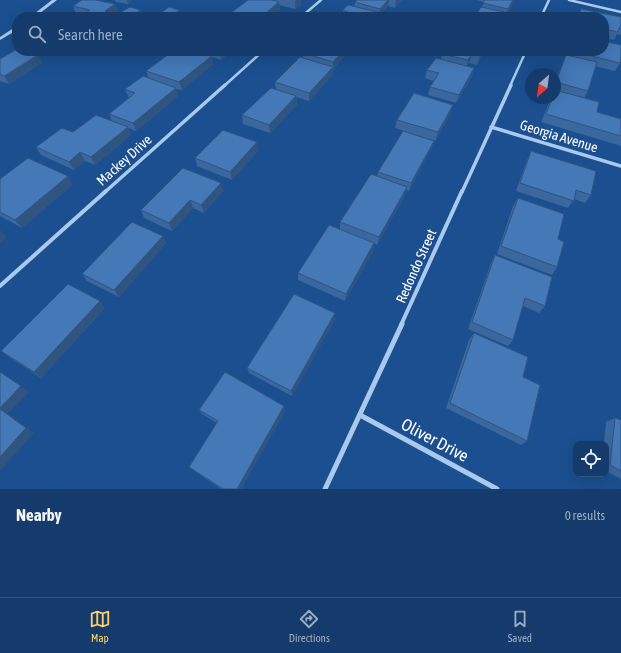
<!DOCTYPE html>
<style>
:root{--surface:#143b6b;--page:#1d4271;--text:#f1f3f6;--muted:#9dadc1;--line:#33557e;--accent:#ffd166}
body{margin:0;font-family:"Asap Condensed",sans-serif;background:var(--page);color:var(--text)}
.controls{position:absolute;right:12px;bottom:12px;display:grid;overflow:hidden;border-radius:8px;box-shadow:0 4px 16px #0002}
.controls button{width:36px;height:36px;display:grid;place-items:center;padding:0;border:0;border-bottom:1px solid var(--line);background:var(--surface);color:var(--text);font:20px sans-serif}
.compass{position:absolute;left:525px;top:68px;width:36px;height:36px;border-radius:50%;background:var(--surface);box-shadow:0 4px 16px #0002;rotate:208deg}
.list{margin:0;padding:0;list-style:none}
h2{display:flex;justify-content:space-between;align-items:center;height:52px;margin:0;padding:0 16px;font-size:17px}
h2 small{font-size:13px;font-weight:400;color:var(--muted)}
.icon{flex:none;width:22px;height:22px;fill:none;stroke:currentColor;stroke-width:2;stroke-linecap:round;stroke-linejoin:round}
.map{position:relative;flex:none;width:621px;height:489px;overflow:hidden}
.search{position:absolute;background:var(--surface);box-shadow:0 4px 16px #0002;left:12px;right:12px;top:12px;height:44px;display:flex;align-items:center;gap:10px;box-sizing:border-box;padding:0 14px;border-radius:16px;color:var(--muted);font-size:15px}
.sheet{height:108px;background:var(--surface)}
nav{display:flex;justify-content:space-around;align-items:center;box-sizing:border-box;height:56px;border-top:1px solid var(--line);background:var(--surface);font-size:11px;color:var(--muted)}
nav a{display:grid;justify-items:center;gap:2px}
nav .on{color:var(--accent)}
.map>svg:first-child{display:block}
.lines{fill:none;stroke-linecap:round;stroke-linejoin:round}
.minor-far3{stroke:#a9c9ee;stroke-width:2.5}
.minor-far2{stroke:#a9c9ee;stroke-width:3.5}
.minor-far1{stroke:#a9c9ee;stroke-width:4}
.minor{stroke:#a9c9ee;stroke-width:5}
.tertiary{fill:#a9c9ee;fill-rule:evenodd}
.wall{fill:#3a679d}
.shaded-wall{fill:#305480}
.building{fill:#4478b7;stroke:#305480}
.labels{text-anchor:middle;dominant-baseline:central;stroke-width:3;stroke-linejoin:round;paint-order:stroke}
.street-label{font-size:14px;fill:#fff;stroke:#1b4f8f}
.near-street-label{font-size:17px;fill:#fff;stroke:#1b4f8f}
</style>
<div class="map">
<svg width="621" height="489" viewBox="0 0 621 489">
<rect width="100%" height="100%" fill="#1b4f8f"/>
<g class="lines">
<path class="minor-far3" d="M569 0 621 12
M301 17 321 0
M541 17 549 0
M224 86 263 51
M510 86 526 51"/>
<path class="minor-far2" d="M491 127 621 166
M105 192 225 85
M462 192 511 85"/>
<path class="minor-far1" d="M0 286 106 191
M401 325 462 191"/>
<path class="minor" d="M360 415 497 489
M325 489 402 324"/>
<path class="tertiary" d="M52 0H57L35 17H30Z
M15 27H17V30L0 40V37Z"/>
</g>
<path class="wall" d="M115 0H132L128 4 116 2Z
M248 0H301V4L295 9 279 5 280 10 271 17H229L228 15Z
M357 0H402L395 8 388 6 379 16H377L376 17H343V10L354 7 355 2Z
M476 0H515L505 17 503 16V17H461H475L482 7 484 2Z
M115 4 118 12 111 17H83V15L76 14 73 6Z
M581 9 621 17V35L617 34 614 40 609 39 608 42 620 63 615 71 595 66 588 91 584 98 597 112 621 119V146L541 122 551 98H555V83L563 63 566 55H567L568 51H604V17H577Z
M179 10 181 17H164L162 12Z
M121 12 143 17H123Z
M34 51H59L53 56Z
M173 51H232L221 60 212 57 213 64 182 90 176 89 178 96 136 131 128 128 131 135 95 165 85 161 74 170 41 155 36 147 73 132 112 121 109 114 129 98 125 89 149 78 146 71Z
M349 51 333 70 332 75 309 101 296 97 297 105 270 133 243 124 242 115 276 90 275 82 303 58V53Z
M444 51H484L477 65 469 63 467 66 474 68 472 76 456 103 428 95 430 87 434 81 425 78 427 70 441 59 442 54Z
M0 59 42 63 9 84 0 81Z
M451 113 435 141 395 128 397 120Z
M434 141 431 149 409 191 406 190 405 195 377 245 374 243 373 251 345 301 298 280V273L340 229V222L377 177 378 172Z
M258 151 232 180 197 166 195 158Z
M531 151 591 195 585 203 574 199 568 208 516 191 527 160Z
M0 179 73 184 22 228 0 216Z
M221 183 223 191 204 213 193 208 172 231 144 218 141 210Z
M518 198 558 239 557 267 552 275 497 254 513 206Z
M163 236 166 243 119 297 87 281 82 274Z
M495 255 545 306 539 313 523 306 513 340 508 346 468 329 491 263Z
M105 308 41 378 9 357 1 351Z
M335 319 292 396 249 373 247 368Z
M474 333 527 441 521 445 446 408 469 340Z
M199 410 285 411 241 489H221L193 470 189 467 217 423 202 414Z
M615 418 621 420V479L606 471V444H604L606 422Z"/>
<path class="shaded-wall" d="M127 0H132L128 4Z
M296 0H301V4L295 9V1Z
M388 0H389L388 6 379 16 380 9Z
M396 0H402L395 8Z
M513 0H515L505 17 508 9Z
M279 2 280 10 271 17H261Z
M115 4 118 12 111 17H99L105 11Z
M141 10 143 17H134L133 15Z
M179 10 181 17H174L173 15Z
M377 12 376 17H373Z
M50 51H59L53 56Z
M221 51H232L221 60 220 52Z
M343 51H349L333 70 332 75 309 101V93L333 67V62Z
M483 51H484L477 65 480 56Z
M472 54 469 63 466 69 468 60Z
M38 55 42 63 9 84 4 76Z
M212 56 213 64 182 90 179 82Z
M474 68 472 76 456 103 459 95Z
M176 88 178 96 136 131 133 123Z
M296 96 297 105 270 133 269 125Z
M453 105 451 113 435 141 438 132Z
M128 127 131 135 95 165 91 157Z
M434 141 431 149 409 191 411 183Z
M257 142 258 151 232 180 230 172Z
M80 152 85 161 74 170 69 162Z
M68 176 73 184 22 228 15 220Z
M221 183 223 191 204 213 201 205Z
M407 187 405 195 377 245 379 237Z
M190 200 193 208 172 231 169 223Z
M0 230 7 238 0 243Z
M163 236 166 243 119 297 114 290Z
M374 243 373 251 345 301 346 294Z
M100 301 105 308 41 378 34 372Z
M335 313V319L292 396 291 391Z
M0 372 29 392 8 413 34 433 0 471Z
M284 406 285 411 241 489H237Z"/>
<path class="building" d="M82 0H95L115 4 105 11H107L99 17H90L82 15 90 10 73 6Z
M248 0H272L279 2 261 17H235L228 15Z
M357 0H388L380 9 355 2Z
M485 0H513L508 9 483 3Z
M348 5 377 12 373 17H343L348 12 343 10Z
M130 7 141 10 133 15 121 12Z
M169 7 179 10 173 15 162 12Z
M481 7 504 12 502 17H461L463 14 475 17Z
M581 9 621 17V26H620L618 32 604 29V17H578Z
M604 34 610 36 608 42 621 45V56L620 63 571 51H604Z
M17 49V51H28L38 55 4 76 0 74V59Z
M173 51H197L212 56 179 82 146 71Z
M305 51H343L333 62 303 53Z
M444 51H483L480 56 472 54 468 60 442 54Z
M566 55 597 62 588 91 556 82Z
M300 57 333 67 309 93 275 82Z
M436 58 474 68 459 95 430 87 439 73 427 70Z
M143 76 176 88 133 123 109 114 135 93 125 89Z
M271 88 296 96 269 125 242 115Z
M555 90 599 102 597 112 621 119V136L546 114 552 98H555Z
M414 93 453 105 438 132 397 120Z
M96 115 128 127 91 157 80 152 69 162 36 147 62 128 73 132Z
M223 130 257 142 230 172 195 158Z
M403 131 434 141 411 183 378 172Z
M531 151 596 171 591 195 576 190 574 201 520 183Z
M28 158 68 176 15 220 0 212V179Z
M183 168 221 183 201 205 190 200 169 223 141 210Z
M371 174 407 187 379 237 340 222Z
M518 198 564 214 558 239 564 242 557 267 501 246Z
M132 222 163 236 114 290 82 274Z
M329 225 374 243 346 294 298 273Z
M495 255 552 277 545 306 525 298 513 340 472 322Z
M68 284 100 301 34 372 1 351Z
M294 294 335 313 291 391 247 368Z
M474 333 528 357 523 377 540 385 527 441 450 403Z
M0 372 21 386 0 408Z
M225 372 284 406 237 489H223L189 467 218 421 199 410Z
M0 409 26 428 0 457Z
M615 418 621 420V471L610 465Z"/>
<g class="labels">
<g class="street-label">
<text transform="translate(559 136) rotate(17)">Georgia Avenue</text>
<text transform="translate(124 160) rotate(-42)">Mackey Drive</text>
<text transform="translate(416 266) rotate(-66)">Redondo Street</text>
</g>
<g class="near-street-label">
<text transform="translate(435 440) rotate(28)">Oliver Drive</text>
</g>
</g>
</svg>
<div class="controls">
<button><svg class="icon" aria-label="locate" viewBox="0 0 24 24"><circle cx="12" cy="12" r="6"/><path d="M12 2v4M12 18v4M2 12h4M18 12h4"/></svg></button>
</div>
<svg class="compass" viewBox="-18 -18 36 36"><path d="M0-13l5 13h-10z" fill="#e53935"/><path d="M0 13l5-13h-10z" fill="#9dadc1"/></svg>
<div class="search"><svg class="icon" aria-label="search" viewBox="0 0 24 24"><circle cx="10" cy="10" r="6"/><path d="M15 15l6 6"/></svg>Search here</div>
</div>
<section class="sheet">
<h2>Nearby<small>0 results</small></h2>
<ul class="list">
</ul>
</section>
<nav>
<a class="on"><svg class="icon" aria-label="map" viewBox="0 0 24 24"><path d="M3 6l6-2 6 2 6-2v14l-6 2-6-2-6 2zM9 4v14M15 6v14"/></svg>Map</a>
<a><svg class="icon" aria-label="directions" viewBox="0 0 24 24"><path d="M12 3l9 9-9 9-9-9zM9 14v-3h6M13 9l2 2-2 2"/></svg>Directions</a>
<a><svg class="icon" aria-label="saved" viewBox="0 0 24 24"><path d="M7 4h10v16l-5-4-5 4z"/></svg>Saved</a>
</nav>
